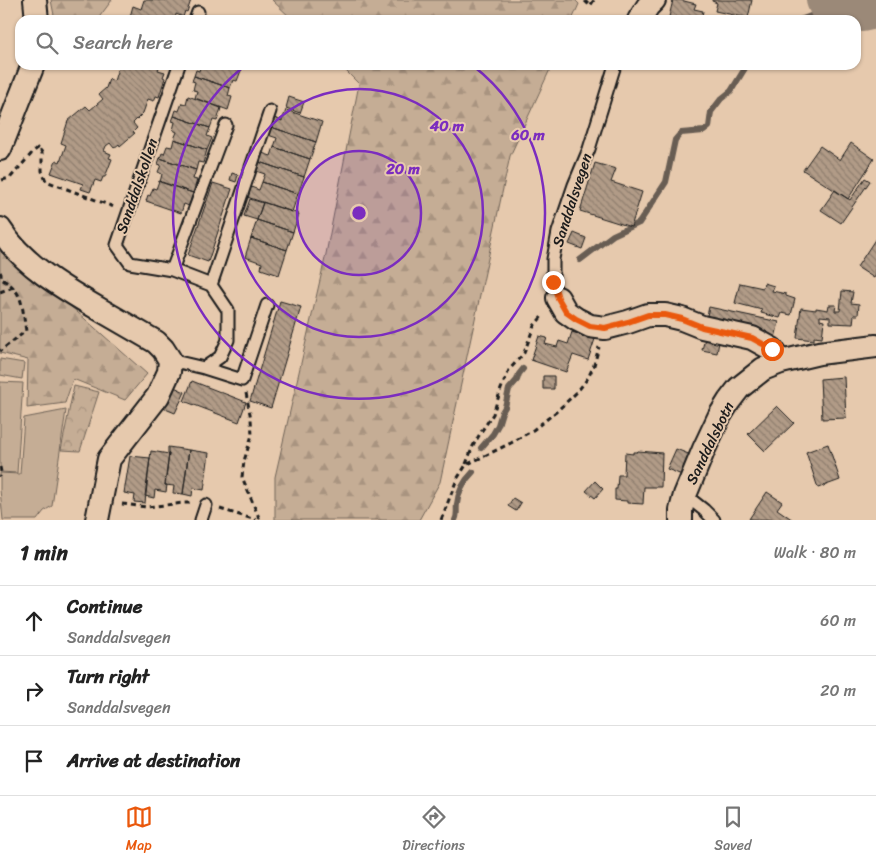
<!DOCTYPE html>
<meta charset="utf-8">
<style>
:root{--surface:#fff;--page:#f2f2f2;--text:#222;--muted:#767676;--line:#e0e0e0;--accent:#ea580c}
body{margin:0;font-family:Sriracha,sans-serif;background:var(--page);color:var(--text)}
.stop{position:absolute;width:15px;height:15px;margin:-11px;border:4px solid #ea580c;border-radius:50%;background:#fff}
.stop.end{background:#ea580c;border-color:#fff;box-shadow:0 1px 5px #0008}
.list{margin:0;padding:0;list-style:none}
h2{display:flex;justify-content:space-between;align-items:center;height:65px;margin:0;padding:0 20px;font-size:21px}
h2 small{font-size:16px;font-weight:400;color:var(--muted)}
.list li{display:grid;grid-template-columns:32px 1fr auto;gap:15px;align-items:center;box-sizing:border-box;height:70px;padding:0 20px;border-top:1px solid var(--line)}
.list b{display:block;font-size:19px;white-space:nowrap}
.list p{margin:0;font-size:16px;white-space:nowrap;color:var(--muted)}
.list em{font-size:16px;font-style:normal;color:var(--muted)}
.icon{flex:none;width:28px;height:28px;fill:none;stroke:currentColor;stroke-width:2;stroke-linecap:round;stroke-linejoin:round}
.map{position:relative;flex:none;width:876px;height:520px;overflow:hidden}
.search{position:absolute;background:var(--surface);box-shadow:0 1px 4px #0004;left:15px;right:15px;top:15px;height:55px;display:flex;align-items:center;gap:12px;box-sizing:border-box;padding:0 18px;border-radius:15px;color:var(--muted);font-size:19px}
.sheet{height:275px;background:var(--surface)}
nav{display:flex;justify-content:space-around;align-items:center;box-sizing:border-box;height:70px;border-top:1px solid var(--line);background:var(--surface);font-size:14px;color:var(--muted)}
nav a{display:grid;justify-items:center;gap:2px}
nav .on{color:var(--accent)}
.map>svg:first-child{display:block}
.grass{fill:#c5ad95;stroke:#706458}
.forest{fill:url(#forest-firs);stroke:#706458}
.park{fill:url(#park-crowns);stroke:#706458}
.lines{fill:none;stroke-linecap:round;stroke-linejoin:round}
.stream{stroke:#685d53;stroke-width:6}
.river{stroke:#9b8978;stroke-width:38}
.building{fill:url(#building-back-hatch);stroke:#1c1c1c}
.lane-casing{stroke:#1c1c1c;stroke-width:15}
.street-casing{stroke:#1c1c1c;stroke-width:26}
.path{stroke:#1c1c1c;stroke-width:3;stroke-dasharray:5 4;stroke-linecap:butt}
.lane{stroke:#e6c9ad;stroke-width:11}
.street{stroke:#e6c9ad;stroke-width:22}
.route{stroke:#ea580c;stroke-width:6}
.ring{fill:none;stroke:#7b2cbf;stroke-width:2.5}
.labels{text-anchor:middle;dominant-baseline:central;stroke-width:4;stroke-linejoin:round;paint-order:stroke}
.street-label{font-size:15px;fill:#1c1c1c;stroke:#e6c9ad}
.centre{fill:#7b2cbf;stroke:#e6c9ad;stroke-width:2.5}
.ring-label{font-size:15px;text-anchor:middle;font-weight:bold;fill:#7b2cbf;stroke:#e6c9ad;stroke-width:4;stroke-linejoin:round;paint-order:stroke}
</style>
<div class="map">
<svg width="876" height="520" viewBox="0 0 876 520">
<defs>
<pattern id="forest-firs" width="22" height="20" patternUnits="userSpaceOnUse" patternTransform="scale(1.25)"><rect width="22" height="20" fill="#c5ad95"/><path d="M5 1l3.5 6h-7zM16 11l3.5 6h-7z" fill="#a99480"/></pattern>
<pattern id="park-crowns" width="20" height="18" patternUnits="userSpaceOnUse" patternTransform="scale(1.25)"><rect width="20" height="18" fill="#c5ad95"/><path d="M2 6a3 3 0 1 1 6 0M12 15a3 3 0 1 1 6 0" fill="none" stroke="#a99480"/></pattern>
<pattern id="building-back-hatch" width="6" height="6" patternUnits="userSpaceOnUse" patternTransform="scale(1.25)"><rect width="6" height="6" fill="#b19b87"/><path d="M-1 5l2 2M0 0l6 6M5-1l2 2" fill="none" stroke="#8f7e6e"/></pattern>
</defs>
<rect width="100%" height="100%" fill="#e6c9ad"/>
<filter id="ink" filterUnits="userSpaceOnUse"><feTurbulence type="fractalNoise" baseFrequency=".02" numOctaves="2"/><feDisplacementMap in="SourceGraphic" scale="10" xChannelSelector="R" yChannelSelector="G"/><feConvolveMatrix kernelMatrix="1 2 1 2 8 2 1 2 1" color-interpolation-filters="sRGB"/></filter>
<g filter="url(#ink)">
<path class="grass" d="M0 359 24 363 22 379 0 375Z
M0 382 23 383 17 473 0 472Z
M66 410 52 506 44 511 37 520H3L0 490V473L20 474 24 418Z"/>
<path class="forest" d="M51 0H112L97 20H55Z
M272 0H575L579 4 572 20H293Z
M340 65H552L510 156 440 482 419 520H275V477L326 254 359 84Z
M0 251 68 304 147 374 125 400 73 379 65 403 27 408 28 360 0 353Z"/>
<path class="park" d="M74 386 99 392 80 451 61 450Z"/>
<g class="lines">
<path class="stream" d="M800 20 829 9
M580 260 613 235 639 223 666 182 675 140 681 133 704 131 709 127 711 112 721 99 731 91 747 65
M481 448 493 434 498 425 502 412 505 407 509 389 517 380 519 374 523 369
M455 520C458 515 456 510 457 504 458 492 465 480 473 472"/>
<path class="river" d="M825 0 829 9 862 13 876 10"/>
</g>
<path class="building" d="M144 0H191L187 12 185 11 183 17 176 14 175 20H129L133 6 141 9Z
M673 0H680L696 4 694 9 703 11 701 20H681L669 17Z
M712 0H752L748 18 715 11 717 3 712 1Z
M223 14 242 20H221Z
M119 65H160L158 70 165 72 163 77 165 78 159 97 156 96 154 101 148 99 143 113 133 123 137 128 133 132 135 133 120 146 119 144 114 148 110 143 106 146 104 151 111 154 109 158 112 159 105 177H103L101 182 95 180 90 192 81 189 83 184 51 173 56 160 60 162 66 145 61 143 68 121 86 106 90 110 103 99 99 94 106 88 109 79 114 81Z
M201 65H233L242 68 237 81 233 80 230 88 194 76 196 70 199 71Z
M194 76 230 88 228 96 232 97 228 110 195 98 197 91 193 90 195 82 192 81Z
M188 96 221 108 217 121 213 120 210 128 174 116 176 110 179 111 182 103 186 104Z
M289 97 304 102 300 113 286 108Z
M286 110 322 122 316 142 271 127 274 118 282 121Z
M174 116 210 128 207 136 212 138 207 150 174 139 177 132 173 130 175 122 172 121Z
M271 127 316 142 310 159 274 147 277 138 268 135Z
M174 139 207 150 203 163 198 162 196 170 160 158 162 153 164 154 167 146 172 147Z
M851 143 874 159 848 199 803 170 820 146 840 160Z
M274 147 310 159 304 177 259 162 262 153 271 156Z
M160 158 196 170 193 179 197 180 193 193 160 182 162 174 158 172 161 165 158 164Z
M259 162 304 177 298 194 262 182 265 174 256 171Z
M595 163 616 169 611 182 642 192 631 227 580 211Z
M232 173 238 175 236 182 230 180Z
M865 178 870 181 841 223 821 210 835 190 850 200Z
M159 181 193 193 189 206 184 204 181 213 146 201 148 195 150 196 153 188 156 189Z
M262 182 298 194 292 212 247 197 251 187 259 190Z
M213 183 232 189 208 262 188 255Z
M250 199 263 203 257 220 244 216Z
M263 202 299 214 293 232 257 220Z
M257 220 293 232 287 250 251 238Z
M574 233 586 238 582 249 569 244Z
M251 238 287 250 279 275 261 269 262 263 245 257Z
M876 238V275L874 278 857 267Z
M740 283 763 288 764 283 774 286 772 291 786 294V296L795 299 791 315 782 313 780 318 761 313 762 310 735 303Z
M842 291 853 292 851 303 859 304 858 315H854L853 324 830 323V317L820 316V320L824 321 822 338 814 337V340L797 338 801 308 816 310V308L828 310 829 305H836L835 311H840Z
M280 301 301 307 271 408 250 401Z
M709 307 779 322 775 338 705 324Z
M572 332 595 339 588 360 573 355 566 372 531 360 539 336 547 338 545 344 557 347 559 341 568 344Z
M705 338 719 342 717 353 702 350Z
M543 376H554V389H543Z
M844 377 846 418 822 419 820 379Z
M192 381 246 402 239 422 184 401Z
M172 386 185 392 175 413 163 408Z
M777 406 794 423 765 451 748 434Z
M828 444 840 480 818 488 806 452Z
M168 447 189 450 183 494 173 493 174 486 165 485 169 454H168Z
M676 449 691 455 682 475 667 469Z
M189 450 209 453 204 490 193 488 192 496 183 494Z
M151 451 169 454 165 485H167L166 492 155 490 154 498 145 496Z
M638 451 662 453 661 487H644L643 504 627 503V501L615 500V489H617L618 475H624L625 453 633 454V452H637Z
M130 456 150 458 145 503 134 502 135 495 124 493Z
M595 481 603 489 595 498 586 491Z
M767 492 782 502 777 509 793 520 749 519Z
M513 498 521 503 516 511 508 506Z"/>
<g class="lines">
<g class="lane-casing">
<path id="lane" d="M195 20 198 12
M172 270 226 125
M211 285 270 111
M558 298 553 283V259L558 232 574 185 589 149 615 65
M170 360 204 368 220 357 228 340V310L211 285 172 270 130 263 117 245 179 65
M204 368 242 380 267 305
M685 495 704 510 714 520
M201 520 206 505"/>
</g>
<g class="street-casing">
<path id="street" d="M35 0 37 20
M639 20 648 6 654 0
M0 149 33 65
M0 229C22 264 63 288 99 309 118 320 137 331 156 342L163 349 170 360 169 372 158 396 109 459 97 520
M558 298 566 312 576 319 590 326 605 328 628 322 648 315H665L682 319 702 327 752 338 772 349 781 362
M681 520V510L685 495 704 449 719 417 729 401 739 388 763 369 781 362 819 353 876 346"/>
</g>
<path class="path" d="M585 1 590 6 594 0
M2 180 10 178 33 152 39 147 42 153V171L46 181 114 207
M0 272 1 274V279C24 290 22 308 26 331L0 351
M0 292 13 287
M246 393 251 419 252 435 244 461 242 477 260 520
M466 464 473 446 481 432 493 414 501 389 509 370 524 353 534 326 544 314
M0 467 1 472 0 477
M122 504 147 507 184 503H190
M220 509 256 520
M441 520 457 479 466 465 511 443 533 430 556 412 577 392 588 378 594 365 599 347"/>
<use href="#lane" class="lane"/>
<use href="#street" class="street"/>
</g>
</g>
<g class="lines" filter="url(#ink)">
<path class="route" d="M553 282 558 298 566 312 576 319 590 326 605 328 628 322 648 315H665L682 319 702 327 752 338 772 349"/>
</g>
<circle cx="359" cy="213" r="62" fill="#7b2cbf" fill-opacity=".12"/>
<g class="ring">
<circle cx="359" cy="213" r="62"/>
<circle cx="359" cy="213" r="124"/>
<path d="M472 65A186 186 0 1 1 246 65"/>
</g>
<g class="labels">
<g class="street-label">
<text transform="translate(137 186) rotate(-71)">Sanddalskollen</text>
<text transform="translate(572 200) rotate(-72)">Sanddalsvegen</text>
<text transform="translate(710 443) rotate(-64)">Sanddalsbotn</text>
</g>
</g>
<circle cx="359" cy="213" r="8" class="centre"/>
<g class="ring-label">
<text x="447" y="131">40 m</text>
<text x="528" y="140">60 m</text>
<text x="403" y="174">20 m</text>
</g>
</svg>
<div class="stop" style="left:772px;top:349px"></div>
<div class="stop end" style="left:553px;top:282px"></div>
<div class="search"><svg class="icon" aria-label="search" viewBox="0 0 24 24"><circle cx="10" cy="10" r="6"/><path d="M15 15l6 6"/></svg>Search here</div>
</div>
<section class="sheet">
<h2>1 min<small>Walk · 80 m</small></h2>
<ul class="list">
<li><svg class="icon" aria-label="ahead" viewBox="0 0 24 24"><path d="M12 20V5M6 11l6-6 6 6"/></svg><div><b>Continue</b><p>Sanddalsvegen</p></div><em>60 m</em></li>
<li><svg class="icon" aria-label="right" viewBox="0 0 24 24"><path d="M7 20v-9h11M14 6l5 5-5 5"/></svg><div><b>Turn right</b><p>Sanddalsvegen</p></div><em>20 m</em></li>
<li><svg class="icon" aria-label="arrive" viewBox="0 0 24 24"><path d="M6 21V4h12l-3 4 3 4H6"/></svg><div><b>Arrive at destination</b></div></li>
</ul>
</section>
<nav>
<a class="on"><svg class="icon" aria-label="map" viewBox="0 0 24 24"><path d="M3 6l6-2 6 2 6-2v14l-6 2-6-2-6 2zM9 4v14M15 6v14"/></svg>Map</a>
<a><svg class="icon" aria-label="directions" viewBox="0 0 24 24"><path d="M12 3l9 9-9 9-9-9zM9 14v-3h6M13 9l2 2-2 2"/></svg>Directions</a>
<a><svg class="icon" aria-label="saved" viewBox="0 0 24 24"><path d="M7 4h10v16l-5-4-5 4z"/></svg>Saved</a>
</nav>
